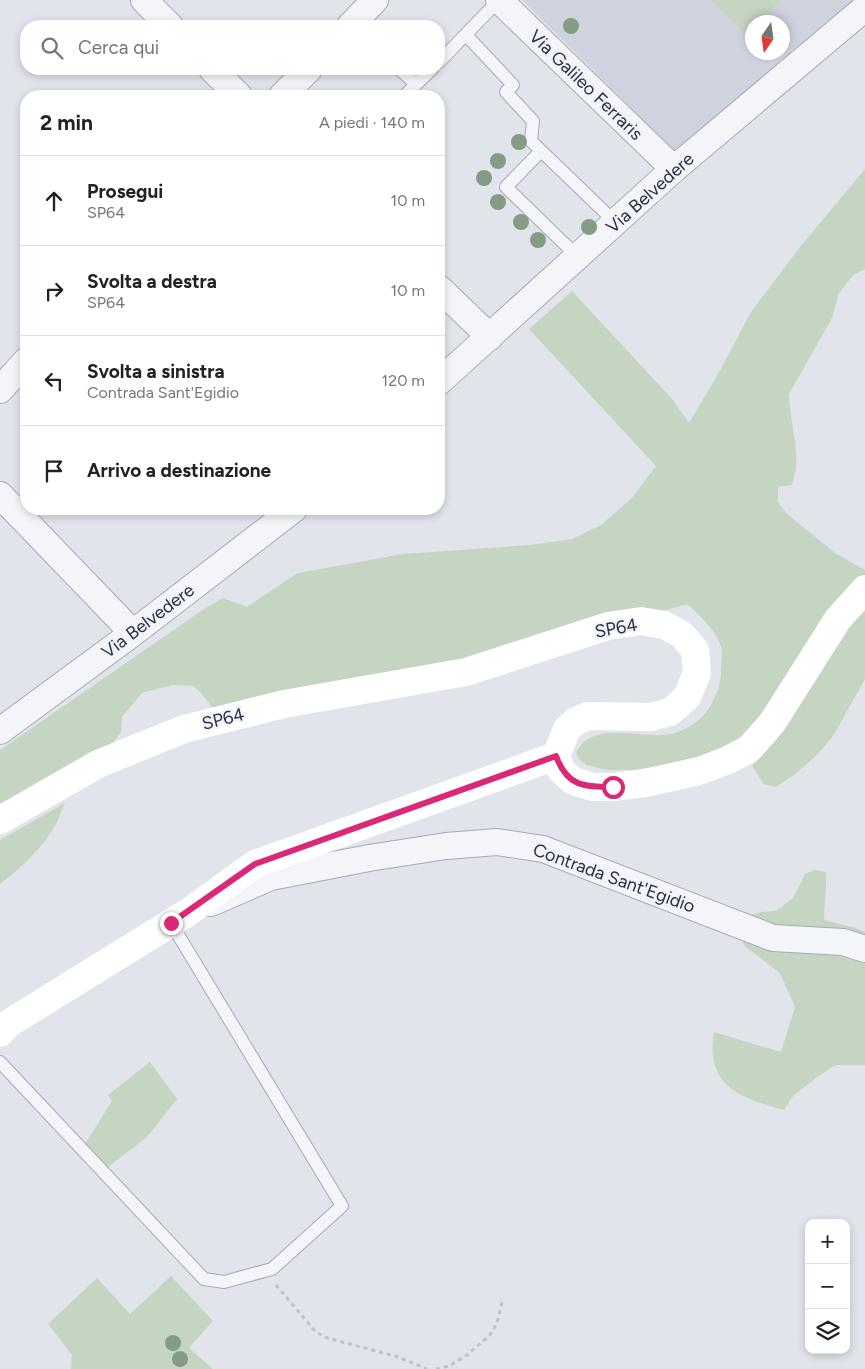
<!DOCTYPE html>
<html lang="it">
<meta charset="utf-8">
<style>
:root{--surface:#fff;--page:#f6f6f6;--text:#222;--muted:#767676;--line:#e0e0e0}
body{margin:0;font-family:Figtree,sans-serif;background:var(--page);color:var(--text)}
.controls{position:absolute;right:15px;bottom:15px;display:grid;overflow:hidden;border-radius:10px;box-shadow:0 2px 8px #0003}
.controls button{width:45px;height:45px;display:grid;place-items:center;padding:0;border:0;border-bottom:1px solid var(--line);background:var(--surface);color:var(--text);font:25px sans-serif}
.compass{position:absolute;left:745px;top:15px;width:45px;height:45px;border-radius:50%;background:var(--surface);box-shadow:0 2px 8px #0003;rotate:193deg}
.stop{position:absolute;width:15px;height:15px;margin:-11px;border:4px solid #db2777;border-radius:50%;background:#fff}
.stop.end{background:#db2777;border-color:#fff;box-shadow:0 1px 5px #0008}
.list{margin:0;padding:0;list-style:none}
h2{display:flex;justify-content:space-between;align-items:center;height:65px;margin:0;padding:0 20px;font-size:21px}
h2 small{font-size:16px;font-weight:400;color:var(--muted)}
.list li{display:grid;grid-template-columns:32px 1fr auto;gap:15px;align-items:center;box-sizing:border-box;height:90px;padding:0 20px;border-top:1px solid var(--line)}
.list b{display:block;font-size:19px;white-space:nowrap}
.list p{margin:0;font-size:16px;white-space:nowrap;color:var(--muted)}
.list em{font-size:16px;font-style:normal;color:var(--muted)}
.icon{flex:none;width:28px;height:28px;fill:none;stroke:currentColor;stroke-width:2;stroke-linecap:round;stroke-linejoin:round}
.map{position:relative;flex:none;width:865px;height:1369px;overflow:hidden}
.search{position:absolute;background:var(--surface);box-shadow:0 2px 8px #0003;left:20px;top:20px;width:425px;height:55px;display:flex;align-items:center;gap:12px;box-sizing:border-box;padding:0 18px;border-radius:20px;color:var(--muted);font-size:19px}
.panel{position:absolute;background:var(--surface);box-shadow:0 2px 8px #0003;left:20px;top:90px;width:425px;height:425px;border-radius:20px}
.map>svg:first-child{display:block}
.built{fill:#cfd3dd;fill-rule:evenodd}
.green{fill:#c5d5c1}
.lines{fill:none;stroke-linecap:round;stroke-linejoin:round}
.lane-casing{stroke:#a6aab6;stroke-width:14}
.street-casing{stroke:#a6aab6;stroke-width:28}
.path{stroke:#bfc2ca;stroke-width:3;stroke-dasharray:4 4;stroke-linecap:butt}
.lane{stroke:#f4f5f9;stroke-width:12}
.street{stroke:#f4f5f9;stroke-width:26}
.secondary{stroke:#fff;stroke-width:28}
.tree{fill:#849c86}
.route{stroke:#db2777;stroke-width:6}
.labels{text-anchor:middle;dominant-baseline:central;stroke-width:4.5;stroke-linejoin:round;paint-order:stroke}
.street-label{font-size:18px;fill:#283044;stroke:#f1f3f8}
</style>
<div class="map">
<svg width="865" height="1369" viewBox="0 0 865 1369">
<rect width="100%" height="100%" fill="#e1e4eb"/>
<path class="built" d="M522 0H855L676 152ZM752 22H782V52H752Z"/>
<path class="green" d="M711 0H781L758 22H752V28L746 35Z
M865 169V269L853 275 839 293 832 318 789 394C789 418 798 442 796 466 796 472 793 479 792 485L778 487V502L787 514 835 553 865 570V576L837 610 753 734 707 759 634 770H607L586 765 580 760 576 753C591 721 636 737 664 735 683 734 705 719 713 701 717 692 721 683 721 672 721 664 723 653 721 646 714 628 700 616 687 604L461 668 215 711 201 693 193 686 172 685 142 693 122 717 121 732 102 758 0 811V750L204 609 223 598 247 607 298 573 403 554 531 545 572 539 601 525 631 499 656 466 529 329 572 291 673 400 689 423 717 376 751 312 800 247Z
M865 609V679L833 736 818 754 794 775 776 787 764 784 752 766 786 724 847 630Z
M65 803C61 810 59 818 56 824 43 848 21 868 0 884V840Z
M814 870 826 872C827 888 824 904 824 920L856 928 865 932V1065H835L816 1078 793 1096 784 1110C740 1098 705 1086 714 1032L781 1052 795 1007 780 973 746 947 735 931 740 918 761 912 776 911 793 898 805 874Z
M150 1062 177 1099 147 1137 108 1167 85 1144 112 1101 108 1095Z
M171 1276 213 1321 189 1348 213 1369H71L72 1355 48 1324 97 1278 130 1314Z"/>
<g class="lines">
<g class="lane-casing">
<path id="lane" d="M466 35 513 85 506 92 533 121 531 141 616 223
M439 62 499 0
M399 69 416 84
M404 96 432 69
M541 151 506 187 578 257
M0 1062 204 1279 224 1282 272 1269 342 1206 171 923"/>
</g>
<g class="street-casing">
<path id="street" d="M144 0 170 26
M499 0 674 169
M350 26 375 0
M212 69 239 96
M282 96 309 69
M439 288 490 337
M439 382 674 169 865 8
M0 390 26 361
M0 495 133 633
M0 731 133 633 294 509
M211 903 271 877 369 858 446 846 497 842 543 849 773 938 843 942 865 949"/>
</g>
<path class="path" d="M276 1285 315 1331 324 1337 398 1357 427 1369
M436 1369 449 1366 467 1355 490 1335 497 1323 502 1302"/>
<use href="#lane" class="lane"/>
<use href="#street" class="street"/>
<path class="secondary" d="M0 820 98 764 184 729 284 704 466 672 608 626 641 621 664 625 681 634 695 650 697 673 687 697 670 712 651 717 588 716 576 721 567 729 556 756 561 770 573 781 593 787H613L645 783 699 771 728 760 749 749 772 723 838 619 865 589
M0 1033 8 1024 187 913 255 864 556 756"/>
</g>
<g class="tree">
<circle cx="571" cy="26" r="8"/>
<circle cx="519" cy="142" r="8"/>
<circle cx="498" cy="161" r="8"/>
<circle cx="484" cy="178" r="8"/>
<circle cx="498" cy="202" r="8"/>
<circle cx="521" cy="222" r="8"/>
<circle cx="589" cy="227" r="8"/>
<circle cx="538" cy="240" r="8"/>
<circle cx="173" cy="1343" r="8"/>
<circle cx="180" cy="1359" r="8"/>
</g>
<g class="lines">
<path class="route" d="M171 923 255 864 556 756C567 786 583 787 613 787"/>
</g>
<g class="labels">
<g class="street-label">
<text transform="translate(586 85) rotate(44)">Via Galileo Ferraris</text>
<text transform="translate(650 193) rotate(-42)">Via Belvedere</text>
<text transform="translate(148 621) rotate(-37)">Via Belvedere</text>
<text transform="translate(616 628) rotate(-10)">SP64</text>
<text transform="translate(223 719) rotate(-14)">SP64</text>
<text transform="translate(614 878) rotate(20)">Contrada Sant'Egidio</text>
</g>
</g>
</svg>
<div class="controls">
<button>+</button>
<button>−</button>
<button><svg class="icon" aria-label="layers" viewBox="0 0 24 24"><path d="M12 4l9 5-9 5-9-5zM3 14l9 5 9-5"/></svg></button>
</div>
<svg class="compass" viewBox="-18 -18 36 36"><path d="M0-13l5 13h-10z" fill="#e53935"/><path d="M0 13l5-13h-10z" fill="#767676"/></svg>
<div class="stop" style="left:613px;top:787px"></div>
<div class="stop end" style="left:171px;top:923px"></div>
<div class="search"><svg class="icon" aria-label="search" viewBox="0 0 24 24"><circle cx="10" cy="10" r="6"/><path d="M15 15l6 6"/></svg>Cerca qui</div>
<section class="panel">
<h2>2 min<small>A piedi · 140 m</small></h2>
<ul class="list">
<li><svg class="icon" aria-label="ahead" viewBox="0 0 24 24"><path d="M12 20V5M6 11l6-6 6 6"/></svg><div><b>Prosegui</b><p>SP64</p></div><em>10 m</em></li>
<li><svg class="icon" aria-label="right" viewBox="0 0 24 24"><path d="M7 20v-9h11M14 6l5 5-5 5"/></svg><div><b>Svolta a destra</b><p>SP64</p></div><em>10 m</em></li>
<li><svg class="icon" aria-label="left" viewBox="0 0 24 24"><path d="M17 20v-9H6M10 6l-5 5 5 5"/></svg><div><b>Svolta a sinistra</b><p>Contrada Sant'Egidio</p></div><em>120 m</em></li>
<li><svg class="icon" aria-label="arrive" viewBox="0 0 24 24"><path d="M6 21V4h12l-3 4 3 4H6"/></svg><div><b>Arrivo a destinazione</b></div></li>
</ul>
</section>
</div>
